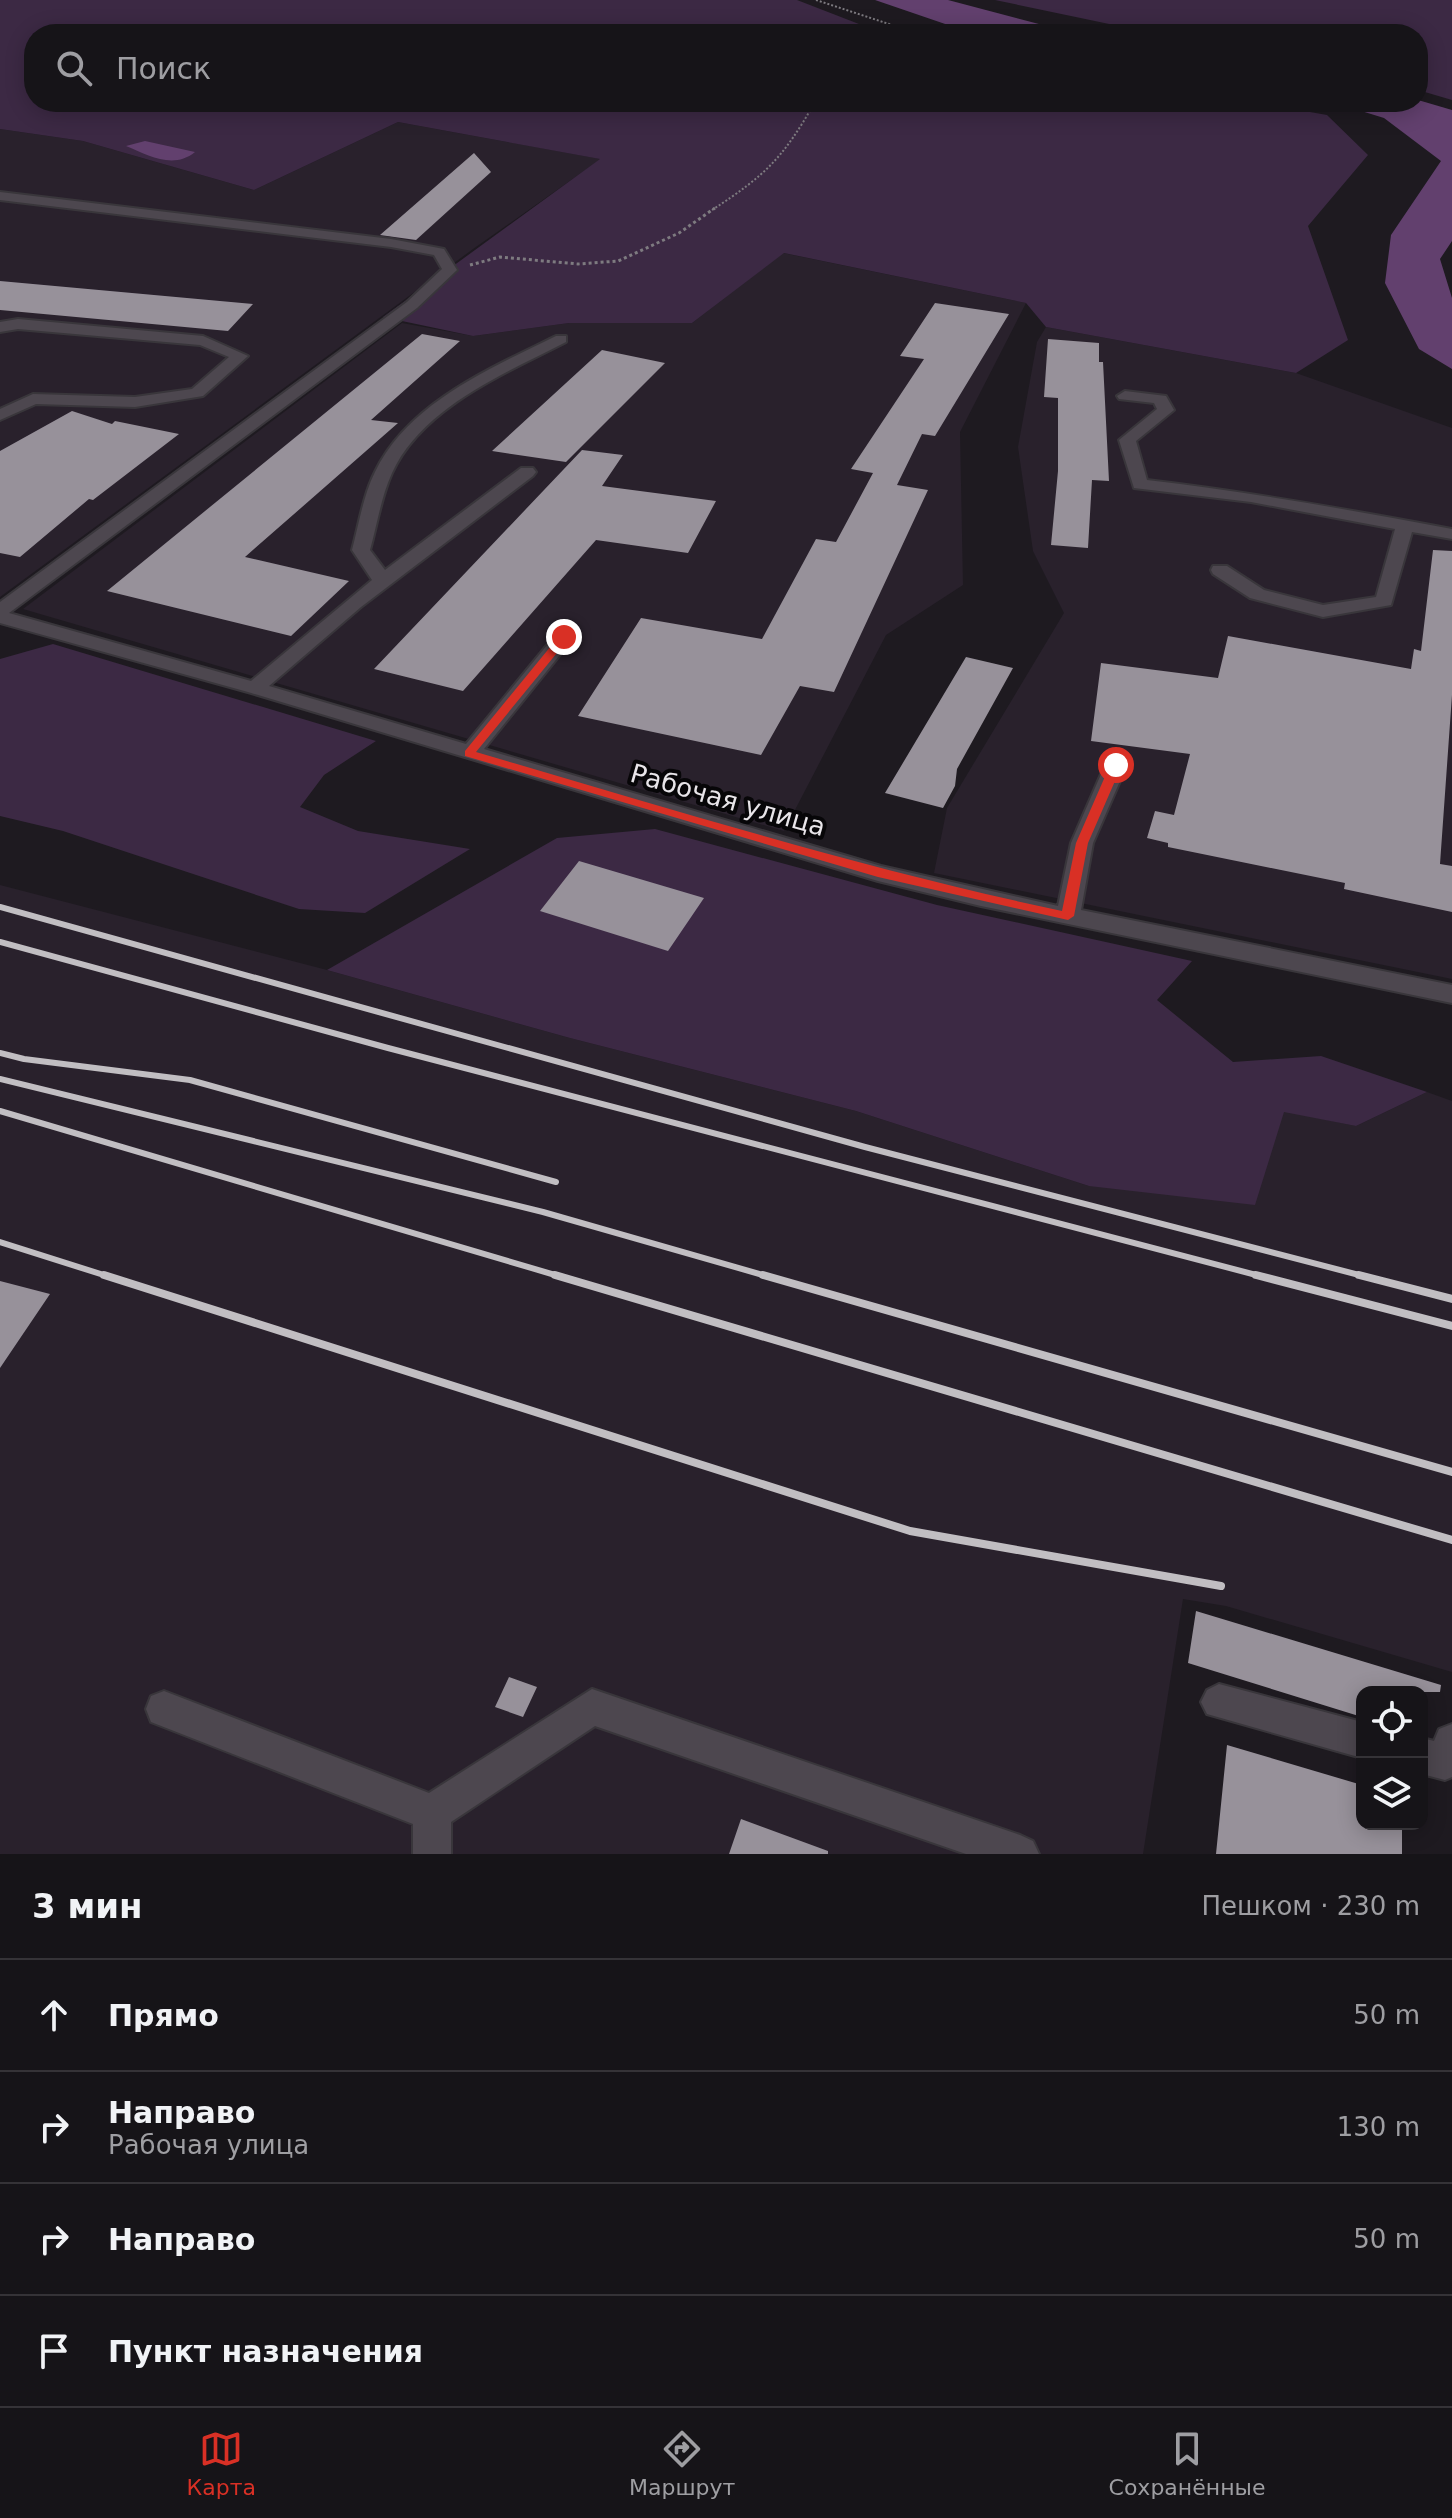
<!DOCTYPE html>
<html lang="ru">
<meta charset="utf-8">
<style>
:root{--surface:#161418;--page:#1f1d21;--text:#f1f3f6;--muted:#9e9ea2;--line:#353337;--accent:#d93025}
body{margin:0;font-family:"DejaVu Sans",sans-serif;background:var(--page);color:var(--text)}
.controls{position:absolute;right:24px;bottom:24px;display:grid;overflow:hidden;border-radius:16px;box-shadow:0 4px 20px #0003}
.controls button{width:72px;height:72px;display:grid;place-items:center;padding:0;border:0;border-bottom:2px solid var(--line);background:var(--surface);color:var(--text);font:40px sans-serif}
.stop{position:absolute;width:24px;height:24px;margin:-18px;border:6px solid #d93025;border-radius:50%;background:#fff}
.stop.end{background:#d93025;border-color:#fff;box-shadow:0 2px 8px #0008}
.list{margin:0;padding:0;list-style:none}
h2{display:flex;justify-content:space-between;align-items:center;height:104px;margin:0;padding:0 32px;font-size:34px}
h2 small{font-size:26px;font-weight:400;color:var(--muted)}
.list li{display:grid;grid-template-columns:52px 1fr auto;gap:24px;align-items:center;box-sizing:border-box;height:112px;padding:0 32px;border-top:2px solid var(--line)}
.list b{display:block;font-size:30px;white-space:nowrap}
.list p{margin:0;font-size:26px;white-space:nowrap;color:var(--muted)}
.list em{font-size:26px;font-style:normal;color:var(--muted)}
.icon{flex:none;width:44px;height:44px;fill:none;stroke:currentColor;stroke-width:2;stroke-linecap:round;stroke-linejoin:round}
.map{position:relative;flex:none;width:1452px;height:1854px;overflow:hidden}
.search{position:absolute;background:var(--surface);box-shadow:0 4px 20px #0003;left:24px;right:24px;top:24px;height:88px;display:flex;align-items:center;gap:20px;box-sizing:border-box;padding:0 28px;border-radius:32px;color:var(--muted);font-size:30px}
.sheet{height:552px;background:var(--surface)}
nav{display:flex;justify-content:space-around;align-items:center;box-sizing:border-box;height:112px;border-top:2px solid var(--line);background:var(--surface);font-size:22px;color:var(--muted)}
nav a{display:grid;justify-items:center;gap:4px}
nav .on{color:var(--accent)}
.map>svg:first-child{display:block}
.built{fill:#29212c}
.green{fill:#3c2944}
.water{fill:#62406e}
.building{fill:#97919a}
.lines{fill:none;stroke-linecap:round;stroke-linejoin:round}
.minor-casing{stroke:#39363b;stroke-width:4}
.path-far1{stroke:#7e7b80;stroke-width:2;stroke-dasharray:2 2;stroke-linecap:butt}
.path{stroke:#7e7b80;stroke-width:3;stroke-dasharray:3 3;stroke-linecap:butt}
.minor{fill:#4d474f;fill-rule:evenodd}
.rail-far1{stroke:#c1bec2;stroke-width:6}
.rail{stroke:#c1bec2;stroke-width:8}
.route{fill:#d93025}
.labels{text-anchor:middle;dominant-baseline:central;stroke-width:8;stroke-linejoin:round;paint-order:stroke}
.street-label{font-size:26px;fill:#e8e5e9;stroke:#070608}
</style>
<div class="map">
<svg width="1452" height="1854" viewBox="0 0 1452 1854">
<rect width="100%" height="100%" fill="#1e1a20"/>
<path class="built" d="M398 122 601 159 473 249 0 597V129L83 141 254 190Z
M783 253 1026 303 960 432 963 585 886 635 784 831 23 609 402 323 473 336 569 323H692Z
M1046 327 1296 373 1452 428V979L934 873 947 808 1064 613 1033 551 1018 447 1037 342Z
M0 885 327 970 570 1038 856 1111 1089 1186 1284 1111 1356 1126 1427 1092 1452 1101V1672L1226 1606 1183 1599 1143 1854H0Z"/>
<path class="green" d="M0 0H797L877 31 929 34H34V102H1253L1327 115 1368 155 1308 226 1348 340 1296 373 1046 327 1026 303 784 253 692 323H569L473 336 383 317 600 159 398 122 254 190 83 141 0 129Z
M995 0H1452V100L1418 90V34H1157Z
M53 644 376 741 324 775 300 807 358 831 470 849 365 913 299 909 63 831 0 816V659Z
M655 829 937 905 1192 961 1157 1000 1233 1062 1321 1056 1427 1092 1356 1126 1284 1112 1255 1205 1089 1186 856 1111 570 1038 327 970 557 838Z"/>
<path class="water" d="M875 0H948L1077 34H988L951 26Z
M1418 100 1452 110V241L1440 259 1452 298V369L1419 349 1385 283 1391 235 1441 161 1384 118 1332 102Z
M145 141 195 152C173 170 148 155 126 146Z"/>
<path class="building" d="M474 153 491 172 416 240 380 235Z
M0 281 253 304 228 331 0 310Z
M935 303 1009 314 935 436 922 434 897 485 928 490 834 692 800 686 761 755 578 716 641 618 762 639 816 539 836 542 873 473 851 469 924 359 900 356Z
M422 334 460 341 371 420 398 423 245 557 349 581 291 636 107 591Z
M1048 339 1099 343V362H1103L1109 481 1092 480 1088 548 1051 545 1058 471V398L1044 397Z
M602 350 665 363 566 462 492 451Z
M72 411 112 424 115 421 179 434 93 500 89 499 20 557 0 553V451Z
M582 450 623 455 602 486 716 501 688 553 596 540 463 691 374 669Z
M1433 550 1452 551V695L1440 864 1452 866V912L1344 889 1345 883 1168 847V843L1147 838 1155 811 1174 815 1190 754 1091 741 1101 663 1218 678 1228 636 1411 669 1414 649 1421 651Z
M966 657 1013 668 957 769 955 786 943 808 885 793Z
M579 861 704 898 668 951 540 911Z
M0 1281 50 1294 0 1368Z
M1196 1611 1441 1685 1440 1692H1362V1717L1188 1663Z
M509 1677 537 1687 523 1717 495 1707Z
M1227 1745 1362 1785V1824H1402V1854H1216Z
M741 1819 828 1851V1854H729Z"/>
<g class="lines">
<g class="minor-casing">
<path id="minor" d="M0 192 391 239 444 249 457 270 417 308 9 613 251 681 372 580 352 550C359 524 363 496 375 472 408 403 491 368 556 336H566V342C506 373 422 407 392 473 381 497 377 525 370 550L385 570 521 468H533L536 472 533 476 361 607 269 686 466 744 557 633H571L574 637 571 641 484 749 881 866 1058 906 1071 843 1105 765 1108 760H1124L1127 765 1093 843 1081 910 1452 985V1003L981 906 878 881 248 692 0 623V602L407 302 442 269 434 255 391 247 0 200Z
M18 319 203 336 248 356 203 396 135 407 36 404 0 420V409L33 394 135 397 192 389 229 357 200 345 18 329 0 332V322Z
M1125 391 1166 396 1174 410 1136 441 1147 480C1250 492 1351 510 1452 529V539L1412 532 1391 605 1323 617 1250 598 1213 574 1211 570 1213 566H1227L1264 590 1323 605 1376 597 1395 529 1251 502 1134 488 1119 440 1157 409 1154 403 1119 399 1117 396Z
M1219 1684 1362 1722V1758L1207 1714 1201 1702 1207 1690Z
M592 1689 1020 1835 1033 1841 1039 1854H966L595 1726 451 1822V1854H413V1824L151 1722 146 1709 151 1696 164 1691 429 1793Z
M1452 1724V1777L1445 1780 1422 1774V1738L1434 1741 1439 1729Z"/>
</g>
<path class="path-far1" d="M816 0 892 25 895 34
M712 210C766 175 783 158 815 102"/>
<path class="path" d="M470 265 500 257 578 264 618 261 679 233 715 208"/>
<use href="#minor" class="minor"/>
<path class="rail-far1" d="M0 907 865 1147 1367 1277
M0 942 388 1048 1264 1277
M0 1053 24 1059 190 1080 556 1182
M0 1079 543 1212 770 1277
M0 1111 562 1277
M0 1242 110 1277"/>
<path class="rail" d="M104 1275 910 1531 1221 1586
M555 1275 1452 1540
M763 1275 1452 1472
M1256 1275 1452 1326
M1359 1275 1452 1299"/>
</g>
<path class="route" d="M560 635 570 637 476 752C671 809 864 869 1062 911L1076 843 1110 765 1120 762 1122 765 1088 843 1074 916 1068 920 878 877 465 756V751Z"/>
<g class="labels">
<g class="street-label">
<text transform="translate(728 800) rotate(16)">Рабочая улица</text>
</g>
</g>
</svg>
<div class="controls">
<button><svg class="icon" aria-label="locate" viewBox="0 0 24 24"><circle cx="12" cy="12" r="6"/><path d="M12 2v4M12 18v4M2 12h4M18 12h4"/></svg></button>
<button><svg class="icon" aria-label="layers" viewBox="0 0 24 24"><path d="M12 4l9 5-9 5-9-5zM3 14l9 5 9-5"/></svg></button>
</div>
<div class="stop" style="left:1116px;top:765px"></div>
<div class="stop end" style="left:564px;top:637px"></div>
<div class="search"><svg class="icon" aria-label="search" viewBox="0 0 24 24"><circle cx="10" cy="10" r="6"/><path d="M15 15l6 6"/></svg>Поиск</div>
</div>
<section class="sheet">
<h2>3 мин<small>Пешком · 230 m</small></h2>
<ul class="list">
<li><svg class="icon" aria-label="ahead" viewBox="0 0 24 24"><path d="M12 20V5M6 11l6-6 6 6"/></svg><div><b>Прямо</b></div><em>50 m</em></li>
<li><svg class="icon" aria-label="right" viewBox="0 0 24 24"><path d="M7 20v-9h11M14 6l5 5-5 5"/></svg><div><b>Направо</b><p>Рабочая улица</p></div><em>130 m</em></li>
<li><svg class="icon" aria-label="right" viewBox="0 0 24 24"><path d="M7 20v-9h11M14 6l5 5-5 5"/></svg><div><b>Направо</b></div><em>50 m</em></li>
<li><svg class="icon" aria-label="arrive" viewBox="0 0 24 24"><path d="M6 21V4h12l-3 4 3 4H6"/></svg><div><b>Пункт назначения</b></div></li>
</ul>
</section>
<nav>
<a class="on"><svg class="icon" aria-label="map" viewBox="0 0 24 24"><path d="M3 6l6-2 6 2 6-2v14l-6 2-6-2-6 2zM9 4v14M15 6v14"/></svg>Карта</a>
<a><svg class="icon" aria-label="directions" viewBox="0 0 24 24"><path d="M12 3l9 9-9 9-9-9zM9 14v-3h6M13 9l2 2-2 2"/></svg>Маршрут</a>
<a><svg class="icon" aria-label="saved" viewBox="0 0 24 24"><path d="M7 4h10v16l-5-4-5 4z"/></svg>Сохранённые</a>
</nav>
